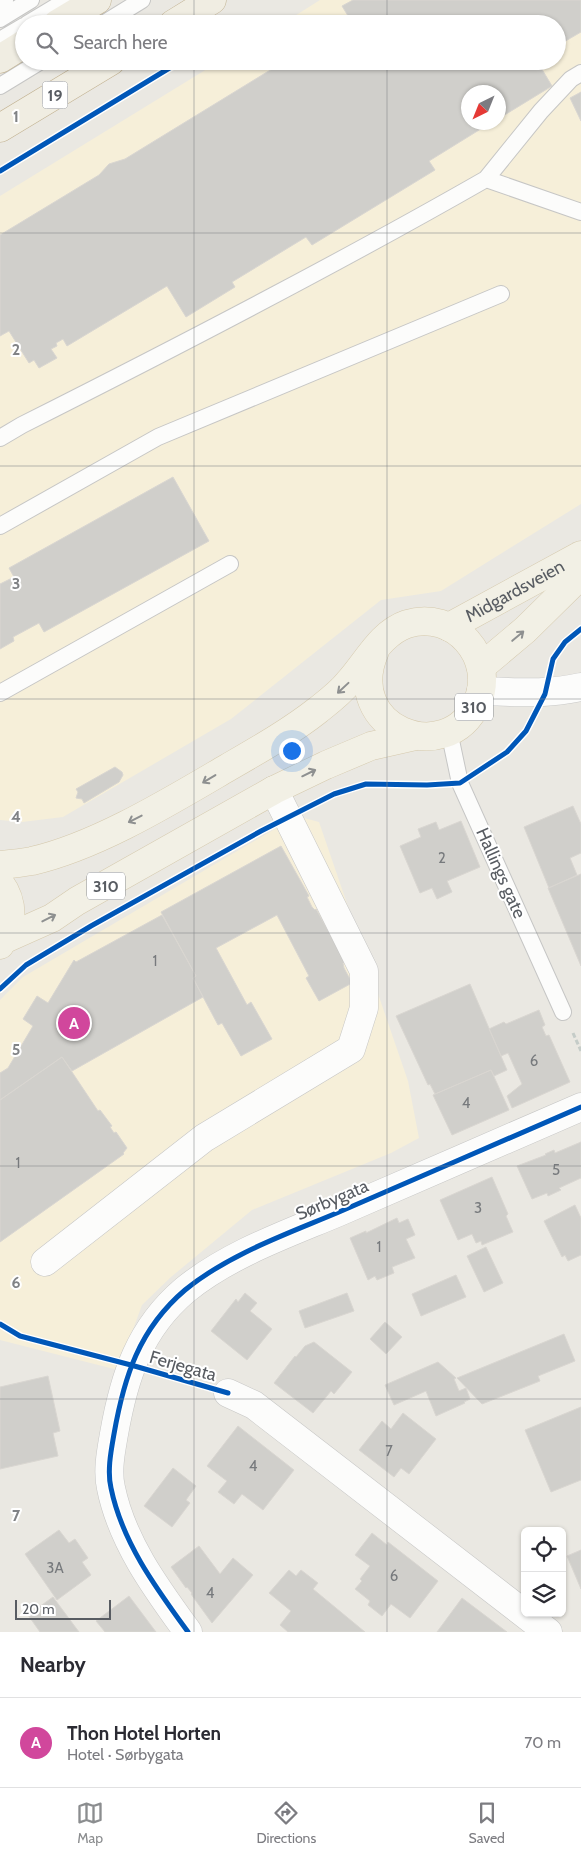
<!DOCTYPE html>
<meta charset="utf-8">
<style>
:root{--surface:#fff;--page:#f2f2f3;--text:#2b2b33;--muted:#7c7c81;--line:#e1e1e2;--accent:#8b8d8f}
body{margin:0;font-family:Cabin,sans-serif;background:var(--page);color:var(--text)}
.controls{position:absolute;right:15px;bottom:15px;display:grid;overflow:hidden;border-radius:8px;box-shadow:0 1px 4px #0004}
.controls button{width:45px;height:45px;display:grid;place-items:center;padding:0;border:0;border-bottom:1px solid var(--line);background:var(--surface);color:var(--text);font:25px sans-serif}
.compass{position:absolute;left:461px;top:85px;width:45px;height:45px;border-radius:50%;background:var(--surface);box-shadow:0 1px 4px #0004;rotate:223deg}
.scale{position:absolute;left:15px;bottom:12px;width:96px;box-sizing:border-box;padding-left:5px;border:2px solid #585c62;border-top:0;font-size:14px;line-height:18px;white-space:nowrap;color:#585c62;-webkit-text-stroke:4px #fff;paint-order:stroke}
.you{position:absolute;left:291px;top:750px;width:18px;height:18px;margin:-12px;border:4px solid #fff;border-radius:50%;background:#1a73e8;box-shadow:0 0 0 8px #1a73e833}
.badge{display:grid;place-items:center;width:32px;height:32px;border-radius:50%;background:var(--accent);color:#fff;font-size:16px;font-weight:700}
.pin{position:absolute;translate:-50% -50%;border:2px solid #fff;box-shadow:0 1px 5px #0006}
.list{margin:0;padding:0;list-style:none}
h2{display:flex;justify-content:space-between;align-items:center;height:65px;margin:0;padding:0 20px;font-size:21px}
h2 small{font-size:16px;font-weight:400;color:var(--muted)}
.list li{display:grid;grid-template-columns:32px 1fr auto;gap:15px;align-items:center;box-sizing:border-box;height:90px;padding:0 20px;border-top:1px solid var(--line)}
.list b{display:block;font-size:19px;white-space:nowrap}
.list p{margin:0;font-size:16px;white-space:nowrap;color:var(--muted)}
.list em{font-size:16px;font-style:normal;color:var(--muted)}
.icon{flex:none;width:28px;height:28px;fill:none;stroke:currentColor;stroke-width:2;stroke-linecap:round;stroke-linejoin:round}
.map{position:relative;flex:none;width:581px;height:1632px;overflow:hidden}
.search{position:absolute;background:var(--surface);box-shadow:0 1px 4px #0004;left:15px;right:15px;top:15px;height:55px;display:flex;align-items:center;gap:12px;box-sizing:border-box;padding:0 18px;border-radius:28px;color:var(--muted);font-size:19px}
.sheet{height:155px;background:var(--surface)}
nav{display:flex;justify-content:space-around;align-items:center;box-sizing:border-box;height:70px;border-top:1px solid var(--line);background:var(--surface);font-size:14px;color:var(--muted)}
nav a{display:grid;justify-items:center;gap:2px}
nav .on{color:var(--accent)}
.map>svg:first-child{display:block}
.commercial{fill:#f6efd9;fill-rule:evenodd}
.building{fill:#d0cfcb;stroke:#d9d6d1}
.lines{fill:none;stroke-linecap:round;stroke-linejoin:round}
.service-casing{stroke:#c6c6c5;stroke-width:18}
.minor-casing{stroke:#c6c6c5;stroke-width:29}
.secondary-casing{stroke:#c7c7c6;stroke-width:29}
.primary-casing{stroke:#d5c9ad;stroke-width:29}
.trunk-casing{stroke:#c1b190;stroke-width:29}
.path{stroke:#c5ccc8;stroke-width:3;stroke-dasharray:5 2.5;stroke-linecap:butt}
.service{stroke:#fcfcfb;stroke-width:16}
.minor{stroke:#fcfcfb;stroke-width:28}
.secondary{stroke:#fcfcfb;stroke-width:28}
.primary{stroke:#f2f0e5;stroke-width:28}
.trunk{stroke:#f0ede2;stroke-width:28}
.cycleway-casing{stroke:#fff;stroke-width:8}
.cycleway{stroke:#0057b8;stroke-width:5}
.oneway{stroke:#8e9090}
.grid{fill:none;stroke:#818386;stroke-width:1;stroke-opacity:0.55}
.labels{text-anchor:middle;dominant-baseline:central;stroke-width:4;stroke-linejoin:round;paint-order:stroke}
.number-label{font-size:15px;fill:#777a7d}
.shield{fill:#fff;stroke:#8a8d91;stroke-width:1}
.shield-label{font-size:16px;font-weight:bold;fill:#585c62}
.street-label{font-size:18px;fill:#585c62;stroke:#fff}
.grid-label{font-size:16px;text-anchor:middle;font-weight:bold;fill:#818386;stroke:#fff;stroke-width:4;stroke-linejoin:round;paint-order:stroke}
</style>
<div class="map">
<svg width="581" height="1632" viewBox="0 0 581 1632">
<rect width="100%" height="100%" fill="#eae8e2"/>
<path class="commercial" d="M320 0H581V504L441 591 381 600 231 719 63 817 22 822 0 820V196L220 61H557V24H282ZM468 92H498V122H468Z
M297 816 319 822 408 1081 419 1138 391 1153 252 1210 171 1277 142 1305 118 1370 0 1340V1000L23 977Z"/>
<path class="building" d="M353 0H581V32L557 46V24H353L342 6Z
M285 61H537L552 86 498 119V92H468V122H492L429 161 435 170 312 245 306 237 232 282 235 287 186 317 167 286 67 346 63 339 56 343 57 346 51 349 57 358 39 368 34 360 29 363 9 331 0 336V235L99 175 109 164 125 159Z
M581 92V121L570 98Z
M173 477 209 541 44 632 39 623 13 637 14 641 0 649V584L14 577 9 568Z
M115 767 122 772 123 775 119 782 84 803 82 799 76 798 78 792 76 789Z
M573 806 581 824V853L570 858 577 875 549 888 524 827Z
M461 821 480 867 447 881 452 892 437 899 432 888 420 893 400 846 421 837 418 829 436 822 439 830Z
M281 846 309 896 307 897 312 907 315 910 316 909 345 961 343 963 344 968 352 983 319 1001 306 978 309 976 277 915 216 948 247 1005 251 1002 272 1039 241 1056 222 1023 218 1025 193 978 196 976 161 912Z
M581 874V966L548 888Z
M162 915 196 976 193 978 203 997 72 1071 62 1057 0 1100V1073L8 1068 33 1026 23 1019 37 996 48 1003 74 960 76 962Z
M470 984 507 1070 494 1076 491 1070 435 1094 430 1084 428 1085 396 1016Z
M539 1010 545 1025 542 1027 546 1036 549 1035 570 1082 512 1108 507 1096 522 1084 508 1053 501 1056 489 1029 504 1022 506 1024Z
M62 1057 98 1111 100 1110 112 1126 110 1127 114 1133 116 1132 127 1148 123 1153 124 1154 0 1242V1100Z
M491 1070 509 1110 452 1135 433 1095Z
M581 1142V1178L559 1188 561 1190 548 1196 547 1193 532 1199 517 1166 546 1155 545 1154 554 1150 555 1153Z
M492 1177 508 1214 506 1216 513 1232 482 1245 481 1241 476 1243 472 1234 458 1240 440 1200Z
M575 1205 581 1218V1255L568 1261 565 1255 562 1257 544 1221Z
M397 1218 399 1223 408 1219 415 1235 406 1239 415 1258 392 1267 394 1273 377 1280 375 1276 368 1280 350 1238 366 1231V1233Z
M486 1247 503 1283 484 1292 467 1256Z
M456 1275 466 1297 421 1316 412 1294Z
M245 1293 257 1303 250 1311 272 1329 247 1360 211 1331 236 1299 238 1302Z
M347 1293 354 1311 305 1328 299 1311Z
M385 1322 402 1337 386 1354 370 1339Z
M564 1334 575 1361 538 1376 540 1381 482 1404 457 1378Z
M314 1342 352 1372 334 1394 331 1391 313 1413 274 1383 295 1356 296 1357 305 1346Z
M438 1362 456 1378 454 1379 459 1391 466 1388 470 1399 464 1402 465 1403 436 1416 426 1391 394 1405 385 1385Z
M48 1376 60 1431 53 1433 58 1456 0 1469V1387Z
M581 1407V1480L551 1492 525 1430Z
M403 1413 436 1439 409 1474 401 1468 394 1477 359 1450 382 1421 391 1429Z
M238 1426 294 1470 263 1510 242 1494 234 1504 218 1492 227 1481 207 1466Z
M173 1468 196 1486 186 1500 190 1503 172 1527 144 1506Z
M59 1530 69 1543 75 1539 88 1558 82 1562 91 1575 57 1600 25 1554Z
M372 1533 387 1545 388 1542 438 1581 410 1618 391 1604 382 1616 368 1605 370 1601 355 1589 362 1581 360 1579 370 1566 355 1555Z
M199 1546 220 1574 233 1558 253 1575 212 1623 191 1594 192 1593 187 1587 186 1588 171 1567Z
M581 1550V1589L567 1556Z
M289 1570 296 1576 301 1570 318 1583 313 1589 365 1632H288L280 1625 291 1611 269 1593Z
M129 1596 156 1632H105L96 1621Z
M53 1597 79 1632H40L28 1615Z
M462 1598 507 1632H437Z"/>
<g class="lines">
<g class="service-casing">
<path id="service" d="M0 3 5 0
M0 19 31 0
M27 24 67 0
M103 24 142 0
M0 40 24 26
M0 86 41 61
M486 179 541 111 571 79 581 73
M0 438 22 425C179 346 334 266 486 179L581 212
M0 526 158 437 501 294
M0 693 230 564
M449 731 460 783 563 1012"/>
</g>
<g class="minor-casing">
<path id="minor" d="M45 1262 204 1138 351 1049 364 1008V971L274 790
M228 1393 254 1405 548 1632
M188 1632C156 1588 122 1542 111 1488 107 1471 111 1451 114 1434 124 1377 139 1329 185 1290 229 1254 287 1234 339 1212 420 1177 500 1142 581 1107"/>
</g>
<g class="secondary-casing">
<path id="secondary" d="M481 691C516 692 547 695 581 687"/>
</g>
<g class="primary-casing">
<g id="primary">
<path id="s1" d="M449 627 581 555"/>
<path d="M481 667 525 630 581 575"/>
<path d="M0 865C11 864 21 863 32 861 97 846 169 802 227 768 258 750 290 732 318 710 328 702 340 693 348 683 366 664 380 633 407 624 454 609 497 658 477 703 447 769 341 729 375 651"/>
<path d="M0 883C14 902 14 926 0 945"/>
<path d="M5 939 52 918 77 901 274 790 326 765 371 746 415 736"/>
</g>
</g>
<g class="trunk-casing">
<path id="trunk" d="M57 24 97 0
M173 24 212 0
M0 59 24 44
M0 128 111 61"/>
</g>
<path class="path" d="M573 1033 581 1051"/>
<use href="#service" class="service"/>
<use href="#minor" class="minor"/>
<use href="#secondary" class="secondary"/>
<use href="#primary" class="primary"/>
<use href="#trunk" class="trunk"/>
<g class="cycleway-casing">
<path id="cycleway" d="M0 171 181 61
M0 989 26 965 91 926 261 831 334 794 366 784 427 785 460 783 507 752 526 731 545 694 553 659 565 642 581 629
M0 1324 20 1336 131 1365 228 1393
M188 1632C156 1588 122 1542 111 1488 107 1471 111 1451 114 1434 124 1377 139 1329 185 1290 229 1254 287 1234 339 1212 420 1177 500 1142 581 1107"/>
</g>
<use href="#cycleway" class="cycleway"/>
</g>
<defs><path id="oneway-shaft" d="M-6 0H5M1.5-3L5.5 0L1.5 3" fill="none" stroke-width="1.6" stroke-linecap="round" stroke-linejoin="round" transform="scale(1.25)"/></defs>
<g class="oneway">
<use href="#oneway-shaft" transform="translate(518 636) rotate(-40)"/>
<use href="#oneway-shaft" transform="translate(343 688) rotate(137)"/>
<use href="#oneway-shaft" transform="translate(309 773) rotate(-26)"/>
<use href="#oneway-shaft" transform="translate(209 779) rotate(149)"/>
<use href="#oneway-shaft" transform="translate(135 819) rotate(153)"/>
<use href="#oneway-shaft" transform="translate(49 918) rotate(-27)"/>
</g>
<path class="grid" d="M194 0V24M387 0V24M194 61V1632M387 61V1632M0 233H581M0 466H581M0 699H581M0 933H581M0 1166H581M0 1399H581"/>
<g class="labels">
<g class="number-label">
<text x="442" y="858">2</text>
<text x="155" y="961">1</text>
<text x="534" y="1061">6</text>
<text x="466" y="1103">4</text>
<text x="18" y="1163">1</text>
<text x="556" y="1170">5</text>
<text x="478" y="1208">3</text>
<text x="379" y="1247">1</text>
<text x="389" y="1451">7</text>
<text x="253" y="1466">4</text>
<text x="55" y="1568">3A</text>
<text x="394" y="1576">6</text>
<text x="210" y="1593">4</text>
</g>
<g class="shield">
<rect x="42.5" y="81.5" width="25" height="27" rx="4"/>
<rect x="455" y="693.5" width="38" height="27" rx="4"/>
<rect x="87" y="872.5" width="38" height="27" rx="4"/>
</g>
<g class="shield-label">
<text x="55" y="95">19</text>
<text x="474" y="707">310</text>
<text x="106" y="886">310</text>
</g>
<g class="street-label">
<text stroke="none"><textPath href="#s1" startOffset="75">Midgardsveien</textPath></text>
<text transform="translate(501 873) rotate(66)">Hallings gate</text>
<text transform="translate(332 1200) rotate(-23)">Sørbygata</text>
<text transform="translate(183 1366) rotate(16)">Ferjegata</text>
</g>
</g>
<g class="grid-label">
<text x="16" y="122">1</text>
<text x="16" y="355">2</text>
<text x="16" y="589">3</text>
<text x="16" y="822">4</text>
<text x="16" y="1055">5</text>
<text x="16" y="1288">6</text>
<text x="16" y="1521">7</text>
</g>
</svg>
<div class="controls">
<button><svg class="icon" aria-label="locate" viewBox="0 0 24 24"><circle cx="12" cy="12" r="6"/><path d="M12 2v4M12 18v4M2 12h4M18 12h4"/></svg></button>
<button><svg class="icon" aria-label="layers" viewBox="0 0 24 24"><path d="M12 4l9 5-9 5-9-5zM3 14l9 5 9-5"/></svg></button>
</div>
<svg class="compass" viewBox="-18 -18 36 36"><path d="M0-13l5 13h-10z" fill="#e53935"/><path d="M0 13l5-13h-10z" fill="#7c7c81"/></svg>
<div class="scale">20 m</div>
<div class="you"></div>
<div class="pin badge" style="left:74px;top:1023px;background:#d1479c">A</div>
<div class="search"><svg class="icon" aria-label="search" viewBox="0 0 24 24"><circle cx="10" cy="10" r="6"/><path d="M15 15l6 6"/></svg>Search here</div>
</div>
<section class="sheet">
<h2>Nearby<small></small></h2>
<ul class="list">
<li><span class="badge" style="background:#d1479c">A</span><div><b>Thon Hotel Horten</b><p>Hotel · Sørbygata</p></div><em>70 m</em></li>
</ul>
</section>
<nav>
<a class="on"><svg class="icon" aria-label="map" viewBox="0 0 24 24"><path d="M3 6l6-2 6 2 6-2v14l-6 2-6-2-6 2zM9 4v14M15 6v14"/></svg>Map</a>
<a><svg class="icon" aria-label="directions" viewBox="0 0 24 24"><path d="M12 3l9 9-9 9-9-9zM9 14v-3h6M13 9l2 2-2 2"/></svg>Directions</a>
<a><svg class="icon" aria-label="saved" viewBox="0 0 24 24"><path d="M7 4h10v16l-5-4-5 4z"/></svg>Saved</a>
</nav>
